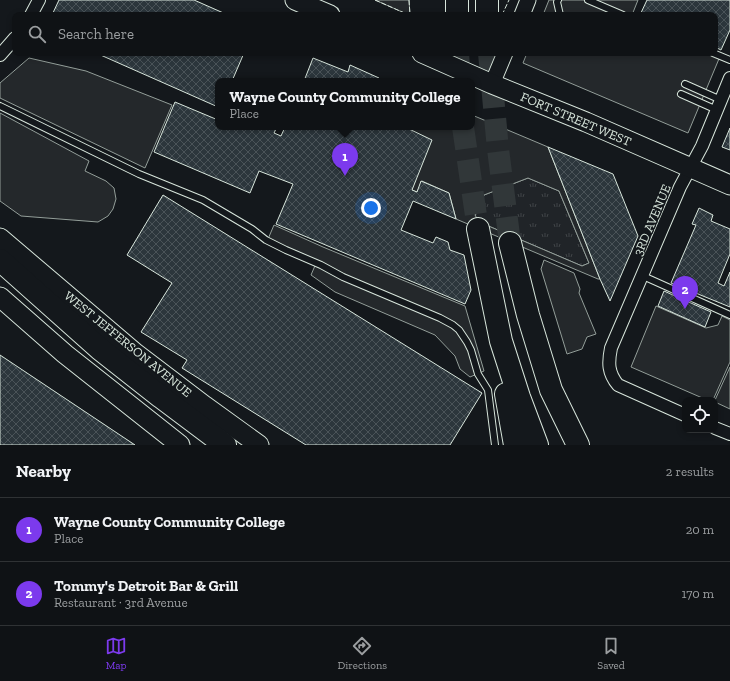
<!DOCTYPE html>
<meta charset="utf-8">
<style>
:root{--surface:#0f1215;--page:#1d2022;--text:#f1f3f6;--muted:#9b9ea0;--line:#2f3234;--accent:#7c3aed}
body{margin:0;font-family:"Zilla Slab",serif;background:var(--page);color:var(--text)}
.controls{position:absolute;right:12px;bottom:12px;display:grid;overflow:hidden;border-radius:8px;box-shadow:0 2px 6px #0003}
.controls button{width:36px;height:36px;display:grid;place-items:center;padding:0;border:0;border-bottom:1px solid var(--line);background:var(--surface);color:var(--text);font:20px sans-serif}
.you{position:absolute;left:371px;top:208px;width:14px;height:14px;margin:-10px;border:3px solid #fff;border-radius:50%;background:#1a73e8;box-shadow:0 0 0 6px #1a73e833}
.badge{display:grid;place-items:center;width:26px;height:26px;border-radius:50%;background:var(--accent);color:#fff;font-size:13px;font-weight:700}
.pin{position:absolute;translate:-50% -33px;filter:drop-shadow(0 1px 2px #0008)}
.pin::after{content:'';position:absolute;top:21px;width:14px;height:12px;background:inherit;clip-path:polygon(0 0,100% 0,50% 100%)}
.popup{position:absolute;left:215px;top:78px;width:260px;height:52px;box-sizing:border-box;display:grid;place-content:center;border-radius:8px;background:var(--surface);filter:drop-shadow(0 1px 3px #0005);font-size:13px;white-space:nowrap;color:var(--muted)}
.popup b{font-size:15px;color:var(--text)}
.popup::after{content:'';position:absolute;left:50%;top:100%;margin-left:-8px;border:8px solid transparent;border-top-color:var(--surface)}
.list{margin:0;padding:0;list-style:none}
h2{display:flex;justify-content:space-between;align-items:center;height:52px;margin:0;padding:0 16px;font-size:17px}
h2 small{font-size:13px;font-weight:400;color:var(--muted)}
.list li{display:grid;grid-template-columns:26px 1fr auto;gap:12px;align-items:center;box-sizing:border-box;height:64px;padding:0 16px;border-top:1px solid var(--line)}
.list b{display:block;font-size:15px;white-space:nowrap}
.list p{margin:0;font-size:13px;white-space:nowrap;color:var(--muted)}
.list em{font-size:13px;font-style:normal;color:var(--muted)}
.icon{flex:none;width:22px;height:22px;fill:none;stroke:currentColor;stroke-width:2;stroke-linecap:round;stroke-linejoin:round}
.map{position:relative;flex:none;width:730px;height:445px;overflow:hidden}
.search{position:absolute;background:var(--surface);box-shadow:0 2px 6px #0003;left:12px;right:12px;top:12px;height:44px;display:flex;align-items:center;gap:10px;box-sizing:border-box;padding:0 14px;border-radius:8px;color:var(--muted);font-size:15px}
.sheet{height:180px;background:var(--surface)}
nav{display:flex;justify-content:space-around;align-items:center;box-sizing:border-box;height:56px;border-top:1px solid var(--line);background:var(--surface);font-size:11px;color:var(--muted)}
nav a{display:grid;justify-items:center;gap:2px}
nav .on{color:var(--accent)}
.map>svg:first-child{display:block}
.grass{fill:url(#grass-tufts);stroke:#939e99}
.parking{fill:#24282b;stroke:#939e99;fill-rule:evenodd}
.building{fill:url(#building-cross-hatch);stroke:#d8e6dc}
.lines{fill:none;stroke-linecap:round;stroke-linejoin:round}
.motorway-tunnel{stroke:#313739;stroke-width:22;stroke-dasharray:22 11;stroke-linecap:butt}
.service-casing{stroke:#d8e6dc;stroke-width:8}
.minor-casing{stroke:#d8e6dc;stroke-width:14}
.tertiary-casing{stroke:#d8e6dc;stroke-width:17}
.primary-casing{stroke:#d8e6dc;stroke-width:21}
.motorway-casing{stroke:#d8e6dc;stroke-width:24}
.service{stroke:#14181c;stroke-width:6}
.minor{stroke:#14181c;stroke-width:12}
.tertiary{stroke:#14181c;stroke-width:15}
.primary{stroke:#14181c;stroke-width:19}
.motorway{stroke:#14181c;stroke-width:22}
.fence{stroke:#d8e6dc;stroke-width:1;stroke-dasharray:5 2;stroke-linecap:butt}
.labels{text-anchor:middle;dominant-baseline:central;stroke-width:3;stroke-linejoin:round;paint-order:stroke}
.street-label{font-size:13px;fill:#d8e6dc;stroke:#14181c}
</style>
<div class="map">
<svg width="730" height="445" viewBox="0 0 730 445">
<defs>
<pattern id="grass-tufts" width="24" height="20" patternUnits="userSpaceOnUse"><rect width="24" height="20" fill="#202428"/><path d="M3 7l-1-3M5 7V3M7 7l1-3M15 17l-1-3M17 17v-4M19 17l1-3" fill="none" stroke="#404447"/></pattern>
<pattern id="building-cross-hatch" width="8" height="8" patternUnits="userSpaceOnUse"><rect width="8" height="8" fill="#2c363c"/><path d="M0 0l8 8M0 8l8-8" fill="none" stroke="#4a5358"/></pattern>
</defs>
<rect width="100%" height="100%" fill="#14181c"/>
<path class="grass" d="M528 178 559 191 589 263 582 266 479 222 475 216 484 195Z"/>
<path class="parking" d="M375 0H409L410 15H409Z
M549 0H638L632 15H543Z
M527 53H715L721 54 688 133 523 63Z
M29 58 86 71 172 105 145 168 0 98V83Z
M0 113 89 161 85 171 106 181 114 188 116 199 113 209 108 216 98 222 21 216 0 201Z
M472 115 548 147 600 279H598L456 219 449 193 422 181 417 192 412 190 405 127H472ZM528 178 559 191 589 263 582 266 479 222 475 215 484 195Z
M274 225 323 247 465 306 484 371 470 377 460 369 455 356 435 335 335 292 311 275 317 261 268 239Z
M544 260 574 273 580 289 579 293 596 334 587 337 582 349 567 354 541 269Z
M656 306 706 328 718 325 722 316 730 320V362L713 400H707L631 367Z
M730 367V409L715 402V400Z"/>
<path class="building" d="M59 0H194L228 15H52Z
M647 0H730V30L721 50 715 47V15H640Z
M96 53H244L232 81H218V107Z
M313 58 348 72 350 65 379 78 377 81H304Z
M175 102 218 120V127H277L274 133 281 136 285 127H405L432 140 412 190 417 192 421 181 449 193 456 219 413 201 401 230 433 243 436 237 448 242 450 250 464 255 471 290 465 304 276 224 293 184 259 171 250 193 154 152Z
M730 128V150L722 147Z
M548 147 613 174 638 236 610 301 600 279Z
M163 195 482 393 450 445H306L182 368 187 360 141 332 172 283 127 255Z
M699 208 713 215 711 221 730 229V254L718 283 724 286 730 272V307L671 283 696 225 692 224Z
M664 291 711 312 705 327 658 306Z
M0 355 135 445H0Z"/>
<g class="lines">
<path class="motorway-tunnel" d="M458 53 460 81
M489 53 498 149 510 243
M463 127 478 229"/>
<g class="service-casing">
<path id="service" d="M558 0 557 2 560 15
M588 0 623 15
M713 53 730 60
M685 84 721 100
M681 94 717 110
M0 106 139 174 203 200 252 229 266 240 286 250 321 265 343 277 440 318 453 325 459 330 467 342 471 350 478 374 488 390 495 445
M643 276 730 315"/>
</g>
<g class="minor-casing">
<path id="minor" d="M31 15 39 0
M0 55 15 38
M685 415 618 385C608 373 608 363 611 348L680 187 702 146 730 78
M715 428 730 434"/>
</g>
<g class="tertiary-casing">
<path id="tertiary" d="M522 15 528 0
M492 84 505 53"/>
</g>
<g class="primary-casing">
<path id="primary" d="M295 0 330 15
M422 53 492 84 586 122 730 185
M0 238 134 352 205 406 259 445
M0 297 65 354 180 445"/>
</g>
<g class="motorway-casing">
<path id="motorway" d="M457 0V15
M487 15V0
M478 229 501 341 519 397 537 445
M510 243 528 315 551 390 578 445
M0 260 100 349 161 397 225 445
M506 394 515 445"/>
</g>
<use href="#service" class="service"/>
<use href="#minor" class="minor"/>
<use href="#tertiary" class="tertiary"/>
<use href="#primary" class="primary"/>
<use href="#motorway" class="motorway"/>
<path class="fence" d="M375 0 409 15
M409 0 410 15
M502 15 509 0"/>
</g>
<g class="labels">
<g class="street-label">
<text transform="translate(576 119) rotate(23)">FORT STREET WEST</text>
<text transform="translate(652 220) rotate(-67)">3RD AVENUE</text>
<text transform="translate(128 344) rotate(39)">WEST JEFFERSON AVENUE</text>
</g>
</g>
</svg>
<div class="controls">
<button><svg class="icon" aria-label="locate" viewBox="0 0 24 24"><circle cx="12" cy="12" r="6"/><path d="M12 2v4M12 18v4M2 12h4M18 12h4"/></svg></button>
</div>
<div class="you"></div>
<div class="pin badge" style="left:345px;top:176px">1</div>
<div class="popup"><b>Wayne County Community College</b>Place</div>
<div class="pin badge" style="left:685px;top:309px">2</div>
<div class="search"><svg class="icon" aria-label="search" viewBox="0 0 24 24"><circle cx="10" cy="10" r="6"/><path d="M15 15l6 6"/></svg>Search here</div>
</div>
<section class="sheet">
<h2>Nearby<small>2 results</small></h2>
<ul class="list">
<li><span class="badge">1</span><div><b>Wayne County Community College</b><p>Place</p></div><em>20 m</em></li>
<li><span class="badge">2</span><div><b>Tommy's Detroit Bar &amp; Grill</b><p>Restaurant · 3rd Avenue</p></div><em>170 m</em></li>
</ul>
</section>
<nav>
<a class="on"><svg class="icon" aria-label="map" viewBox="0 0 24 24"><path d="M3 6l6-2 6 2 6-2v14l-6 2-6-2-6 2zM9 4v14M15 6v14"/></svg>Map</a>
<a><svg class="icon" aria-label="directions" viewBox="0 0 24 24"><path d="M12 3l9 9-9 9-9-9zM9 14v-3h6M13 9l2 2-2 2"/></svg>Directions</a>
<a><svg class="icon" aria-label="saved" viewBox="0 0 24 24"><path d="M7 4h10v16l-5-4-5 4z"/></svg>Saved</a>
</nav>
